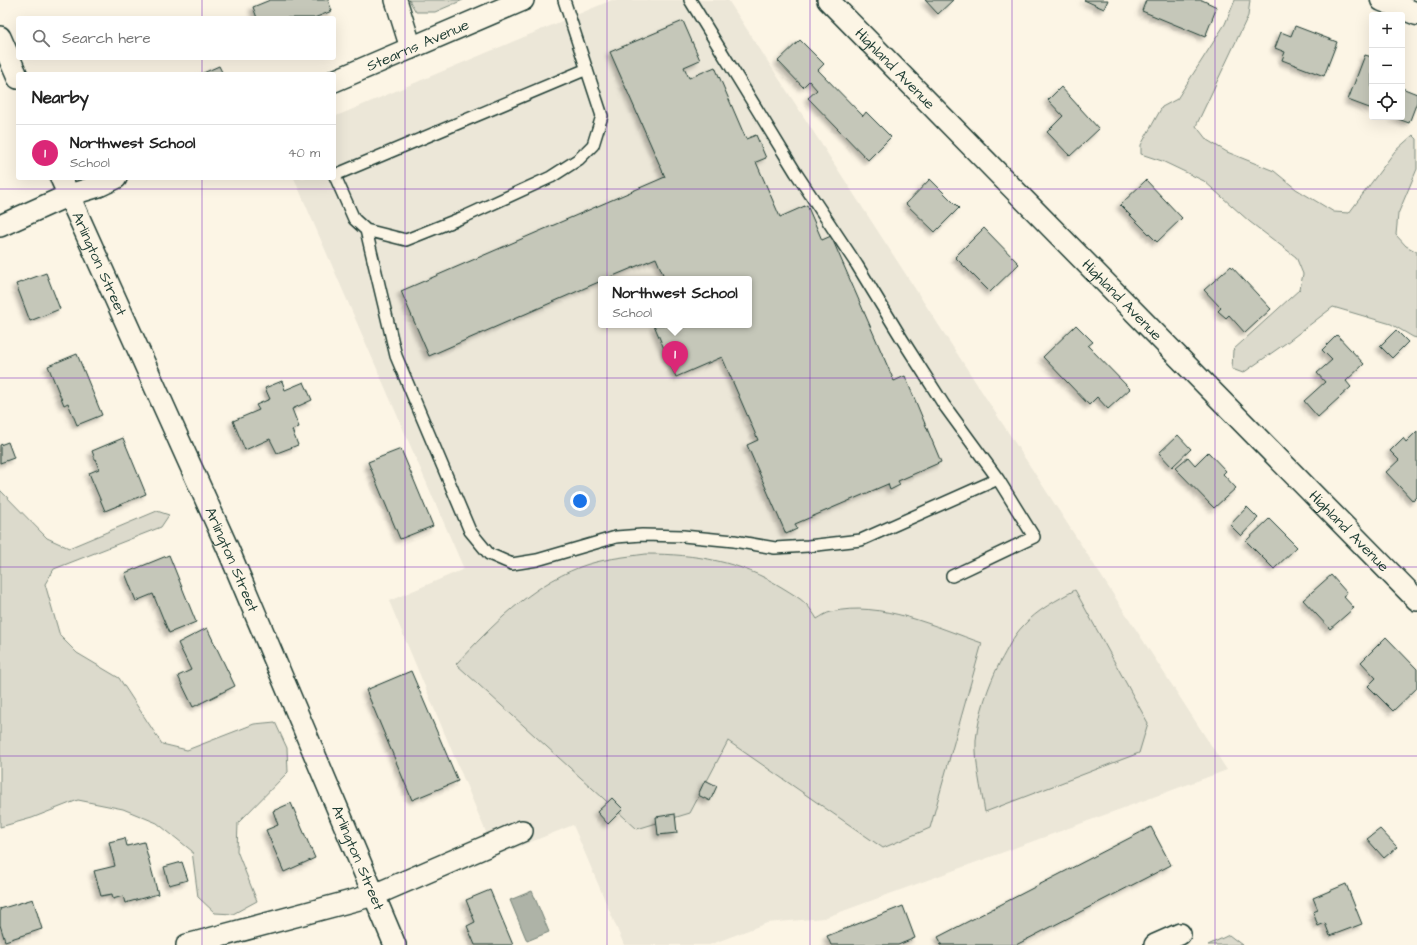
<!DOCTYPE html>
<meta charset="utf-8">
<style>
:root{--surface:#fff;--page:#f2f2f2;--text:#222;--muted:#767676;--line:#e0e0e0;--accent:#db2777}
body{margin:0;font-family:"Architects Daughter",sans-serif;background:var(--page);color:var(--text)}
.controls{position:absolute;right:12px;top:12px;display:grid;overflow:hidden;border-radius:4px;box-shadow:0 4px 16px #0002}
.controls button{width:36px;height:36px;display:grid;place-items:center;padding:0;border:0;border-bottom:1px solid var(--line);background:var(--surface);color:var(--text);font:20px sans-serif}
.you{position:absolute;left:580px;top:501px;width:14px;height:14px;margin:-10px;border:3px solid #fff;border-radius:50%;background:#1a73e8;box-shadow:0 0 0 6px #1a73e833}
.badge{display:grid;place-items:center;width:26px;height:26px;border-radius:50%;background:var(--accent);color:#fff;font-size:13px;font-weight:700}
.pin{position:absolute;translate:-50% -33px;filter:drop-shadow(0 1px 2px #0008)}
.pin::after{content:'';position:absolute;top:21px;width:14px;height:12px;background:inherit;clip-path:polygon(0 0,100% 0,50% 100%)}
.popup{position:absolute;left:598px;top:276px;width:154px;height:52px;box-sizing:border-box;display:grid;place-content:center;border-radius:4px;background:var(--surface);filter:drop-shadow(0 1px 3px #0005);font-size:13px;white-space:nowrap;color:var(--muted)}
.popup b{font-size:15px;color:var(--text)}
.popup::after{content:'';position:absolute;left:50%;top:100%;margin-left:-8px;border:8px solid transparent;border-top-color:var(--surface)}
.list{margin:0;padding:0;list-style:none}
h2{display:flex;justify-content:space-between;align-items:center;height:52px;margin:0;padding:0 16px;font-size:17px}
h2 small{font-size:13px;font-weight:400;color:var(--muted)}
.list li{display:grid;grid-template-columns:26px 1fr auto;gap:12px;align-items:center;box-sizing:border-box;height:56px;padding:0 16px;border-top:1px solid var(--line)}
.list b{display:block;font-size:15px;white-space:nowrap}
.list p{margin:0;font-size:13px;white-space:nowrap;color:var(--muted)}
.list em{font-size:13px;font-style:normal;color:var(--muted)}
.icon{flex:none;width:22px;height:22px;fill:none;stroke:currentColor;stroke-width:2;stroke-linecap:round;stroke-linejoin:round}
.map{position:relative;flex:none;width:1417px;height:945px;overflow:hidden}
.search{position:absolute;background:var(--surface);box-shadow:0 4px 16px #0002;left:16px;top:16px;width:320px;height:44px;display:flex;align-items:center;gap:10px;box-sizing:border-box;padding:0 14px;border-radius:4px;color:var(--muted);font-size:15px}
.panel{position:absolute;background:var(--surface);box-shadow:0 4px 16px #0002;left:16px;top:72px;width:320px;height:108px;border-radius:4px}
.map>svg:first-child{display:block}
.built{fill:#ece7d8;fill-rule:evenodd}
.green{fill:#dcdacc;stroke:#7e8c80}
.water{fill:#aeb3a7;stroke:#758479}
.building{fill:#c5c7b9;stroke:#1f3d34;filter:url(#shadow)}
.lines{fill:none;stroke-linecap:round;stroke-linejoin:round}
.service-casing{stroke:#1f3d34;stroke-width:14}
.minor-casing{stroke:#1f3d34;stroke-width:24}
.tertiary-casing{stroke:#1f3d34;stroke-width:25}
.service{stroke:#fcf5e5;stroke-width:11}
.minor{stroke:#fcf5e5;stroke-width:21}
.tertiary{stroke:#fcf5e5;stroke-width:22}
.grid{fill:none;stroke:#7b2cbf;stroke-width:1;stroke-opacity:0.55}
.labels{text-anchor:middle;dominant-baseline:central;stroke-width:3;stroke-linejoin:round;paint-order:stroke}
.street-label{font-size:15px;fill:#1f3d34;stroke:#fcf5e5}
</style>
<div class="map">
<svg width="1417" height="945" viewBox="0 0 1417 945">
<defs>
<filter id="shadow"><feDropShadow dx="-3.5" dy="3.5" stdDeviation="2" flood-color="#0004"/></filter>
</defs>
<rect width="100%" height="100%" fill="#fcf5e5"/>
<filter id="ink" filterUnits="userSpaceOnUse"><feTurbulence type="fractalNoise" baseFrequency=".025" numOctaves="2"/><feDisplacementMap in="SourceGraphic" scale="8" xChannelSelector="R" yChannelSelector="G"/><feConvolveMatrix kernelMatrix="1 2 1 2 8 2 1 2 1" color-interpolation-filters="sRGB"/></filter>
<g filter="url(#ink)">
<path class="built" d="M612 0H728L1227 770 824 918 767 923 709 945H624L573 825 496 856 389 601 464 569 294 178H334V117ZM601 279H749V325H601Z"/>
<path class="green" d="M409 0H463L435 12H416Z
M1235 0H1250L1248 16 1196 126 1207 140 1227 152 1274 171 1296 189 1334 212 1349 213 1395 151 1413 135 1417 139V169L1398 214 1396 235 1406 246 1417 252V338L1413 337 1391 324 1333 307 1286 343 1243 373 1232 369 1233 350 1300 289 1303 274 1296 257 1250 222 1204 181 1162 161 1141 154V145L1162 107 1177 99 1225 24Z
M0 490 47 538 69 548 157 511 169 515 161 527 54 569 45 584 60 636 77 653 119 678 162 744 187 750 254 724 275 722 287 748 288 772 238 823 237 851 257 901 233 914 215 913 198 897 192 851 157 823 123 809 78 800 32 818 0 827Z
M646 554C696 554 740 561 783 588 791 593 800 598 806 604 810 608 814 614 817 619 822 616 826 613 831 612 880 600 936 627 982 643L930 828 883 848 728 741 690 813 637 829 456 664C493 625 529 587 580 567 601 559 624 557 646 554Z
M1075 590 1148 723 1139 753 985 812C981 789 975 764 976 740 979 713 988 686 1000 662 1007 650 1013 636 1023 626 1037 610 1057 600 1075 590Z
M1229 935 1242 945H1208Z"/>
<path class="water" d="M532 891 549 932 527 941 510 900Z"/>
<path class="building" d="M270 0H328L332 11 314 18H257L253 7Z
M925 0H953L938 14Z
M1084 0H1108L1104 9Z
M1146 0H1202L1217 7 1205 37 1142 11Z
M683 21 700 60 684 67 689 78 715 67 746 139 756 135 766 158 756 162 780 217 807 205 822 240 831 236 894 381 905 376 941 462 898 481 900 485 890 490 888 484 795 524 797 529 786 534 747 445 758 440 722 357 676 377 654 325H749V279H665L656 258 606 279H601V281L429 356 401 291 665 177 610 52Z
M1295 26 1337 42 1324 76 1282 60 1285 52 1275 48 1281 32 1291 36Z
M800 40 824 64 818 70 863 116 866 112 891 137 868 160 808 98 817 90 809 81 803 87 778 61Z
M1365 55 1372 57V109L1348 100Z
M219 66 223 74H201Z
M1061 87 1099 129 1070 156 1047 132 1063 116 1048 100Z
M1402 88 1417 94V102L1409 123 1393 117H1402Z
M930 179 959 208 935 232 906 204Z
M1146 180 1182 218 1157 242 1120 205Z
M984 228 1019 264 990 292 955 257Z
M1231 266 1271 309 1245 333 1229 315 1226 318 1218 311 1221 308 1204 290Z
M46 273 60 309 30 321 16 284Z
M1076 325 1093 342 1088 346 1130 389 1108 409 1097 397 1089 405 1043 357Z
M1396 330 1408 342 1392 358 1380 346Z
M1337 335 1364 364 1346 381 1351 387 1318 417 1304 401 1325 382 1317 373 1332 360 1322 350Z
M77 354 102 415 77 425 68 403 64 405 48 366Z
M282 381 285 390 304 382 312 400 292 409 299 427 292 430 298 445 277 453 270 439 245 450 233 421 259 410 256 405 270 399 265 388Z
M1417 431V497L1413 501 1386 472 1399 460 1390 451 1403 438 1406 442Z
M1178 435 1191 449 1172 467 1159 453Z
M123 438 146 494 105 511 89 473 99 469 92 451Z
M8 442 14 458 0 463V445Z
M401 449 433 526 400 539 368 462Z
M1208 452 1226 471 1223 474 1236 488 1214 508 1175 468 1188 457 1195 465Z
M1247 507 1258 518 1241 536 1230 525Z
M1269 519 1297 547 1274 569 1246 541Z
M169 555 196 622 169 633 153 594 136 601 125 573Z
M1331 575 1347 593 1343 596 1354 608 1330 629 1303 600Z
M207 628 235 686 193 707 178 676 191 670 178 643Z
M1386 637 1417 669V688L1393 711 1368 686 1376 678 1361 662Z
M411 671 458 781 412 800 366 690Z
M705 780 717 786 710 801 698 795Z
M612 798 623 809 608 824 597 812Z
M291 803 315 858 284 872 266 830 278 825 273 811Z
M675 814 677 833 658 835 656 817Z
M1151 827 1171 865 1016 945H940L942 944 938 937Z
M1380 829 1397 847 1384 858 1367 839Z
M125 838 127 846 144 842 158 894 125 903 123 896 113 899 112 894 101 896 94 871 115 866 109 842Z
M182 862 188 880 169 885 164 867Z
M1346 884 1362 924 1330 936 1325 923 1318 926 1313 912 1318 910 1313 898Z
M490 890 513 945H475L467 926 475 922 466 900Z
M33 899 42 929 5 941 0 925V908V909Z
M903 906 915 938 898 945H831L827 936Z"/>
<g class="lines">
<g class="service-casing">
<path id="service" d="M690 0 796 173 857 265 902 339 944 405 998 479
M334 174 354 219 366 230 406 240 466 216 551 177 579 159 593 145 602 116 564 0
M335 175 587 69
M366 230 396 356 470 531 489 554 512 564 537 560 616 537 642 535 683 536 734 541 775 548 808 546 861 540 998 479 1034 537 952 576"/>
</g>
<g class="minor-casing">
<g id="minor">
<path d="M396 0 411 48"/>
<path id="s1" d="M828 0 1417 600"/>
<path d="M0 37 18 78"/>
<path id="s2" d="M334 81 523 0"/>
<path id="s3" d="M61 178 228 549 395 945"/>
<path d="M0 226 69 195 99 186 116 178"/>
<path d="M187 945 374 895 522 831"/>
<path d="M1155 945 1180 934"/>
</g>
</g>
<g class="tertiary-casing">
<path id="tertiary" d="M1382 0 1417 14"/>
</g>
<use href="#service" class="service"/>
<use href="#minor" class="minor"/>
<use href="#tertiary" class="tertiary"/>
</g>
</g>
<path class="grid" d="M202 0V18M405 0V945M607 0V945M810 0V945M1012 0V945M1215 0V945M202 58V74M202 178V945M0 189H1417M0 378H1417M0 567H1417M0 756H1417"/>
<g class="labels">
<g class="street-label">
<text stroke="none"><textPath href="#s2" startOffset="91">Stearns Avenue</textPath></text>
<text stroke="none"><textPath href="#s1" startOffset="96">Highland Avenue</textPath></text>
<text stroke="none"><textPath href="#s3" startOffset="94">Arlington Street</textPath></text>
<text stroke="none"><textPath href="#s1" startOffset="420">Highland Avenue</textPath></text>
<text stroke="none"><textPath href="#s1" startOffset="744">Highland Avenue</textPath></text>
<text stroke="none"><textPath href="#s3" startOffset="418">Arlington Street</textPath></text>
<text stroke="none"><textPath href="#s3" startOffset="742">Arlington Street</textPath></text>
</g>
</g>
</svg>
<div class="controls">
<button>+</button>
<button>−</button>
<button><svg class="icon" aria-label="locate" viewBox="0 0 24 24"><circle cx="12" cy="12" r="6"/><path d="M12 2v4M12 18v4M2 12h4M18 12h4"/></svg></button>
</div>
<div class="you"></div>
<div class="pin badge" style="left:675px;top:374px">1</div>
<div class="popup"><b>Northwest School</b>School</div>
<div class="search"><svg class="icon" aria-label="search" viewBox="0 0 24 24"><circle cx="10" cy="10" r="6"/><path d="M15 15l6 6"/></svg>Search here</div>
<section class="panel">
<h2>Nearby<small></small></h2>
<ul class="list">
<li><span class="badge">1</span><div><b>Northwest School</b><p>School</p></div><em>40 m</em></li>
</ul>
</section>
</div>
